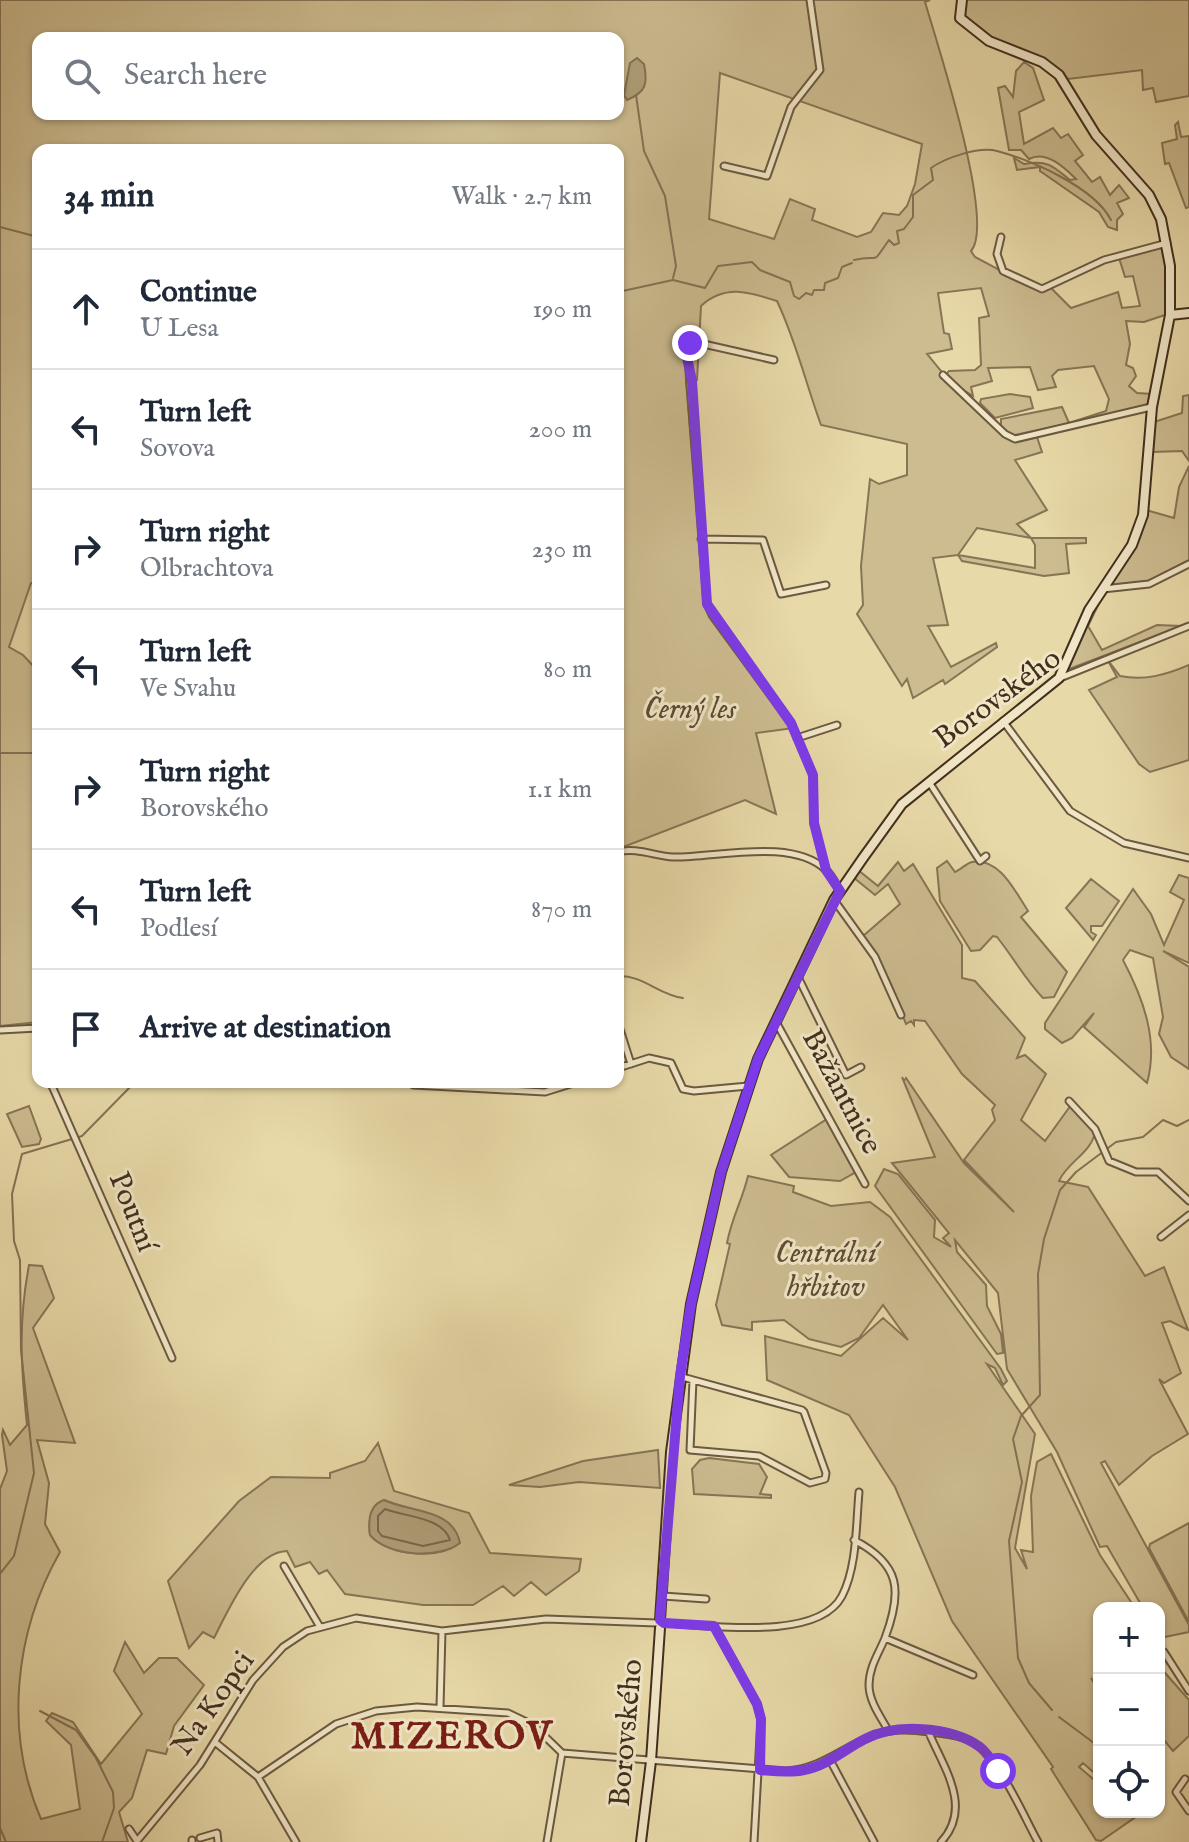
<!DOCTYPE html>
<meta charset="utf-8">
<style>
:root{--surface:#fff;--page:#f2f2f3;--text:#1f2937;--muted:#747a83;--line:#e0e1e3}
body{margin:0;font-family:"IM FELL English",serif;background:var(--page);color:var(--text)}
.controls{position:absolute;right:24px;bottom:24px;display:grid;overflow:hidden;border-radius:16px;box-shadow:0 2px 6px #0004}
.controls button{width:72px;height:72px;display:grid;place-items:center;padding:0;border:0;border-bottom:2px solid var(--line);background:var(--surface);color:var(--text);font:40px sans-serif}
.stop{position:absolute;width:24px;height:24px;margin:-18px;border:6px solid #7c3aed;border-radius:50%;background:#fff}
.stop.end{background:#7c3aed;border-color:#fff;box-shadow:0 2px 8px #0008}
.list{margin:0;padding:0;list-style:none}
h2{display:flex;justify-content:space-between;align-items:center;height:104px;margin:0;padding:0 32px;font-size:34px}
h2 small{font-size:26px;font-weight:400;color:var(--muted)}
.list li{display:grid;grid-template-columns:52px 1fr auto;gap:24px;align-items:center;box-sizing:border-box;height:120px;padding:0 32px;border-top:2px solid var(--line)}
.list b{display:block;font-size:30px;white-space:nowrap}
.list p{margin:0;font-size:26px;white-space:nowrap;color:var(--muted)}
.list em{font-size:26px;font-style:normal;color:var(--muted)}
.icon{flex:none;width:44px;height:44px;fill:none;stroke:currentColor;stroke-width:2;stroke-linecap:round;stroke-linejoin:round}
.map{position:relative;flex:none;width:1189px;height:1842px;overflow:hidden}
.search{position:absolute;background:var(--surface);box-shadow:0 2px 6px #0004;left:32px;top:32px;width:592px;height:88px;display:flex;align-items:center;gap:20px;box-sizing:border-box;padding:0 28px;border-radius:16px;color:var(--muted);font-size:30px}
.panel{position:absolute;background:var(--surface);box-shadow:0 2px 6px #0004;left:32px;top:144px;width:592px;height:944px;border-radius:16px}
.map>svg:first-child{display:block}
.green{fill:#ccbc90;stroke:#877556;stroke-width:2;fill-rule:evenodd}
.water{fill:#b09f79;stroke:#847254;stroke-width:2}
.lines{fill:none;stroke-linecap:round;stroke-linejoin:round}
.shore{stroke:#79664b;stroke-width:2}
.stream{stroke:#847254;stroke-width:2}
.street-casing{stroke:#6c5940;stroke-width:9}
.secondary-casing{stroke:#422e1d;stroke-width:12}
.street{stroke:#f0e6c6;stroke-width:5}
.secondary{stroke:#f0e6c6;stroke-width:8}
.route{stroke:#7c3aed;stroke-width:10}
.labels{text-anchor:middle;dominant-baseline:central;stroke-width:6;stroke-linejoin:round;paint-order:stroke}
.street-label{font-size:30px;fill:#422e1d;stroke:#f0e6c6}
.park-label{font-size:30px;font-style:italic;fill:#5e4a34;stroke:#f0e6c6}
.district-label{font-size:38px;font-weight:bold;letter-spacing:2px;fill:#7a1f14;stroke:#f0e6c6}
</style>
<div class="map">
<svg width="1189" height="1842" viewBox="0 0 1189 1842">
<rect width="100%" height="100%" fill="#e8d9a8"/>
<filter id="stains"><feTurbulence type="fractalNoise" baseFrequency=".0025" numOctaves="4"/><feColorMatrix values="0 0 0 0 .2 0 0 0 0 .09 0 0 0 0 .02 0 0 0 .5 -.17"/></filter>
<radialGradient id="worn" r=".72"><stop offset=".6" stop-color="#630" stop-opacity="0"/><stop offset="1" stop-color="#630" stop-opacity=".3"/></radialGradient>
<path class="green" d="M0 0H930L925 2C937 43 996 223 971 251L975 257 1041 292 1051 288 1071 308 1118 292 1122 308 1140 306 1133 276 1125 277 1119 258 1164 246 1168 314 1144 322 1126 321 1130 344 1126 365 1133 368 1136 376 1129 386 1137 393 1152 394 1150 406 1010 436 1001 426V419L1062 407 1069 423 1106 411 1109 399 1094 366 1058 370 1052 376 1056 387 1038 390 1030 367 988 368 992 381 971 387 973 396 949 381 1010 440 1037 437 1042 452 1015 460 1047 510 1017 524 1031 538H1086V543L1066 544 1069 573 1044 576 962 561 958 555 933 558 948 625 928 626 951 667 996 643 997 647 945 684 943 680 913 698 907 679 902 686 857 614 863 605 861 566 870 479 879 484 907 475V444L821 425C806 384 796 341 777 301 749 292 725 284 701 306L697 380H686L705 607 794 728 756 733 776 814 745 800 618 849V150H38V584L31 583 9 647 23 655 38 671V1022L0 1026ZM38 38H618V114H38ZM720 73 922 144 915 184 907 206 899 215 883 213 871 232 857 237 812 220 815 209 790 199 774 239 709 219ZM981 288 989 316 979 318 981 365 975 370 949 371 945 376 927 354 952 349 949 334 944 333 938 293ZM977 528 1031 538 1035 545V568L958 555Z
M966 0H1189V96L1156 102 1153 88 1143 90 1142 70 1068 79 1054 65 994 41 965 19Z
M1024 62 1033 68 1044 100 1019 112 1024 144 1053 128 1061 138 1068 134 1083 155 1075 161 1092 182 1100 177 1110 195 1119 185 1129 198 1117 203 1123 214 1117 220V230L1108 227 1099 212 1040 171V167L1017 170 1014 158 1024 164C1047 160 1052 165 1070 180L1076 179C1064 167 1046 150 1029 159L1021 150H1009L998 88 1005 86 1013 97 1016 71Z
M1178 122 1181 137 1189 136V207L1186 208 1169 163 1165 164 1162 143 1177 139 1175 125Z
M1010 394 1030 397 1033 408 995 418 980 403 981 399Z
M1189 395V461L1182 451 1153 452 1154 422 1182 413 1183 396Z
M1189 466V560L1147 582 1107 587 1146 510 1174 518 1179 487Z
M1105 591 1088 626 1102 650 1157 625 1182 626 1064 671 1085 623Z
M1107 659 1120 676C1144 681 1166 675 1189 665V760L1150 772 1139 764 1089 690 1117 677Z
M947 861 955 872C960 870 967 863 972 862 999 857 1015 891 1028 911L1021 917 1067 972 1054 997 1043 998C1025 979 1013 957 997 937L993 936 980 950 971 951 940 901 937 868Z
M898 862 904 871 913 864 962 945V978L975 981 1025 1038 1017 1058 1025 1055 1046 1074 1021 1120 1045 1141 1071 1105 1095 1131C1093 1152 1067 1162 1059 1181L1088 1187 1145 1276 1164 1267 1188 1330 1170 1321 1162 1323 1181 1373 1164 1383 1159 1379 1188 1434 1152 1456 1119 1485 1105 1461 1101 1463 1189 1625V1632L1160 1638 1159 1608H1143L1107 1546 1100 1547 1057 1452 1007 1369 998 1293 955 1240 957 1252 986 1285 987 1306 1001 1334 1003 1353 997 1354 875 1186 884 1169 898 1174 935 1220 934 1237 951 1247 943 1238 949 1233 892 1163 935 1157 902 1077 904 1081 906 1078 964 1163 1014 1212 964 1160 995 1120 992 1110 995 1105 962 1074 925 1021 914 1020V1025L911 1021 906 1024 888 978 846 914 863 936 900 904 888 884 875 895 853 877 858 870 878 886Z
M1179 875 1189 878V963L1163 951 1189 967V1069L1171 1057 1159 1034 1163 1017 1153 958 1130 950 1123 960C1143 998 1159 1040 1147 1083L1084 1027 1094 1013 1072 1038 1062 1043 1045 1029V1023L1133 889 1151 914 1164 945 1184 900 1170 892Z
M1091 879 1119 901 1102 926H1091V932L1096 935 1093 940 1066 908Z
M29 1106 41 1139 39 1144 22 1147 7 1114Z
M827 1119 856 1172 840 1181 789 1177 771 1155Z
M748 1176 794 1186 793 1192 831 1206 870 1202 890 1217 1001 1369 1007 1381 1003 1385 995 1368 987 1364 1035 1434 1015 1548 1027 1569 1021 1550 1033 1552 1031 1496 1037 1462 1051 1454 1100 1555 1135 1608H1099V1689L1091 1678 1099 1691V1777L1083 1763 1079 1767 1099 1784V1812H1133L1137 1816 1101 1841 1096 1840 1051 1769 1053 1767 952 1621 895 1487 849 1415 767 1380 765 1336 841 1356 883 1318 908 1340 883 1305 859 1338 841 1347 809 1339 784 1320 752 1322V1330L722 1325 716 1305 730 1244 727 1243C732 1217 742 1201 748 1176Z
M29 1265 42 1266 54 1298 33 1328 75 1443 37 1440 49 1483 45 1524 60 1552C14 1633 4 1733 41 1819L80 1809 71 1745 46 1721 52 1713 73 1722 101 1764 142 1714 114 1671 125 1642 144 1673 159 1658H177L204 1685 174 1726 166 1754 147 1750 132 1798 119 1812 128 1842H0V1489L7 1471 2 1435 3 1430 10 1445 27 1425C21 1367 18 1323 29 1265Z
M378 1443 394 1491 469 1513 490 1553 581 1559 579 1571 546 1595 531 1582 514 1596 503 1586 473 1605H423L345 1594 327 1570 319 1574 310 1562 295 1567 287 1551C253 1552 228 1611 214 1638L203 1632 189 1648 168 1581 239 1501 271 1477 330 1478V1473L365 1461ZM384 1500C420 1515 440 1506 459 1543 437 1561 390 1555 370 1535 368 1519 371 1509 384 1500Z
M658 1450 660 1488 579 1482 540 1487 509 1485 583 1461Z
M709 1458 759 1464 767 1477 760 1494 771 1495V1498L694 1494 692 1469 700 1460Z
M1189 1523V1622L1149 1548 1150 1544Z
M1159 1666 1189 1700V1736L1173 1751 1159 1734Z"/>
<path class="water" d="M637 58 644 64C648 84 646 92 627 100L624 95 630 63Z
M384 1500C411 1513 453 1508 460 1543 440 1559 388 1557 370 1535 368 1521 369 1505 384 1500Z"/>
<g class="lines">
<path class="shore" d="M385 1509C405 1517 443 1517 450 1540L423 1546 382 1536 378 1531V1516Z"/>
<path class="stream" d="M636 95 644 151 665 196 676 266 673 278
M267 150 268 148
M0 227 38 237
M854 260C883 253 869 268 889 240L894 245 899 243 897 231 904 229 913 217V195L933 180 931 168C945 158 979 146 997 151 1031 160 1094 187 1111 220
M618 292 673 280 705 288 718 266 752 262 760 270 790 282 794 296 799 299 806 293 812 295 814 290H824L825 283 838 278 842 267 852 263
M0 753H38
M618 976C643 975 659 995 683 998
M0 1574 14 1556 34 1473 21 1350 20 1260 14 1241 12 1194 22 1154 82 1136 135 1082
M1052 1710 1029 1683 1018 1658 1009 1541 1022 1482 1013 1439 1021 1416 1040 1395 1038 1274 1044 1239 1060 1190 1076 1172 1116 1142 1143 1137 1163 1120 1177 1126 1189 1120
M40 1711 76 1730 96 1758 113 1792 114 1808 102 1842
M1059 1717 1094 1743
M0 1828 6 1842"/>
<g class="street-casing">
<path id="street" d="M724 166 767 176 791 107 820 70 810 0
M1001 237 997 254 1003 271 1042 289 1104 260 1167 243
M774 360 699 343 687 346 707 604 712 615 791 723 813 775 814 823 826 870
M943 375 1005 434 1015 439 1151 407
M701 539 763 540 781 594 826 585
M1103 589 1149 584 1189 564
M1060 678 1189 626
M1003 721 1070 811 1124 843 1189 858
M797 738 837 725
M929 782 980 861 986 856
M618 852C636 847 655 856 673 857 715 858 792 837 826 870 832 875 836 884 840 891
M834 900 875 957 901 1015
M798 977 846 1075 861 1067
M776 1022 865 1184
M618 1023 631 1064
M0 1030 38 1028
M618 1068 649 1058 671 1063 683 1089 694 1091 748 1086
M54 1082 52 1086 172 1358
M413 1085 545 1092 577 1082
M1069 1101 1095 1129 1109 1161 1136 1172H1158L1189 1201
M1161 1237 1189 1215
M681 1377 686 1378 802 1410 804 1412 826 1473 825 1479 810 1483 759 1456 690 1450 693 1380
M854 1540C900 1564 903 1590 885 1638 879 1653 869 1667 869 1685 869 1701 880 1716 888 1730
M284 1566 320 1627
M663 1596 706 1599
M664 1623C709 1625 818 1642 842 1596 857 1567 856 1525 859 1492
M714 1627 757 1704 761 1719 754 1842
M442 1631 546 1619 657 1623
M885 1638 973 1675
M1164 1652 1189 1691
M929 1733C944 1768 973 1808 941 1842
M216 1743 258 1777 296 1842
M830 1760 874 1842
M258 1777 336 1724 376 1711 417 1707 508 1713 533 1725 562 1753 786 1771C820 1769 840 1749 870 1737 890 1728 908 1729 930 1732 943 1734 959 1735 971 1741 998 1755 1023 1815 1038 1842
M1185 1779 1176 1792 1189 1811
M129 1829 137 1841
M200 1838 217 1833 218 1842
M192 1840V1842
M137 1841 200 1765 253 1680 283 1647 307 1631 356 1618 442 1631 440 1707
M547 1842 562 1753"/>
</g>
<g class="secondary-casing">
<path id="secondary" d="M1170 315 1189 313
M660 1620 671 1452 691 1304 721 1172 758 1059 834 900 863 858 902 804 1059 678 1089 610 1132 545 1143 515 1152 407 1170 315V266L1161 219 1149 195 1096 135 1059 75 1042 62 989 41 960 18 962 0
M641 1842 651 1761 660 1628"/>
</g>
<use href="#street" class="street"/>
<use href="#secondary" class="secondary"/>
</g>
<g class="lines">
<path class="route" d="M690 343 686 353 692 381 707 604 791 723 813 775 814 823 826 870 840 891 758 1059 721 1172 691 1304 680 1376 660 1620 664 1623 714 1626 757 1704 761 1719 760 1770C774 1771 790 1773 804 1770 827 1766 845 1749 865 1739 895 1723 951 1726 980 1747 988 1753 993 1763 998 1771"/>
</g>
<g class="labels">
<g class="street-label">
<text transform="translate(998 699) rotate(-36)">Borovského</text>
<text transform="translate(841 1092) rotate(62)">Bažantnice</text>
<text transform="translate(132 1212) rotate(68)">Poutní</text>
<text transform="translate(214 1704) rotate(-55)">Na Kopci</text>
<text transform="translate(627 1733) rotate(-85)">Borovského</text>
</g>
<g class="park-label">
<text x="690" y="710">Černý les</text>
<text x="826" y="1254">Centrální<tspan x="826" dy="34">hřbitov</tspan></text>
</g>
<g class="district-label">
<text x="452" y="1738">MIZEROV</text>
</g>
</g>
<rect width="100%" height="100%" filter="url(#stains)"/>
<rect width="100%" height="100%" fill="url(#worn)"/>
</svg>
<div class="controls">
<button>+</button>
<button>−</button>
<button><svg class="icon" aria-label="locate" viewBox="0 0 24 24"><circle cx="12" cy="12" r="6"/><path d="M12 2v4M12 18v4M2 12h4M18 12h4"/></svg></button>
</div>
<div class="stop" style="left:998px;top:1771px"></div>
<div class="stop end" style="left:690px;top:343px"></div>
<div class="search"><svg class="icon" aria-label="search" viewBox="0 0 24 24"><circle cx="10" cy="10" r="6"/><path d="M15 15l6 6"/></svg>Search here</div>
<section class="panel">
<h2>34 min<small>Walk · 2.7 km</small></h2>
<ul class="list">
<li><svg class="icon" aria-label="ahead" viewBox="0 0 24 24"><path d="M12 20V5M6 11l6-6 6 6"/></svg><div><b>Continue</b><p>U Lesa</p></div><em>190 m</em></li>
<li><svg class="icon" aria-label="left" viewBox="0 0 24 24"><path d="M17 20v-9H6M10 6l-5 5 5 5"/></svg><div><b>Turn left</b><p>Sovova</p></div><em>200 m</em></li>
<li><svg class="icon" aria-label="right" viewBox="0 0 24 24"><path d="M7 20v-9h11M14 6l5 5-5 5"/></svg><div><b>Turn right</b><p>Olbrachtova</p></div><em>230 m</em></li>
<li><svg class="icon" aria-label="left" viewBox="0 0 24 24"><path d="M17 20v-9H6M10 6l-5 5 5 5"/></svg><div><b>Turn left</b><p>Ve Svahu</p></div><em>80 m</em></li>
<li><svg class="icon" aria-label="right" viewBox="0 0 24 24"><path d="M7 20v-9h11M14 6l5 5-5 5"/></svg><div><b>Turn right</b><p>Borovského</p></div><em>1.1 km</em></li>
<li><svg class="icon" aria-label="left" viewBox="0 0 24 24"><path d="M17 20v-9H6M10 6l-5 5 5 5"/></svg><div><b>Turn left</b><p>Podlesí</p></div><em>870 m</em></li>
<li><svg class="icon" aria-label="arrive" viewBox="0 0 24 24"><path d="M6 21V4h12l-3 4 3 4H6"/></svg><div><b>Arrive at destination</b></div></li>
</ul>
</section>
</div>
